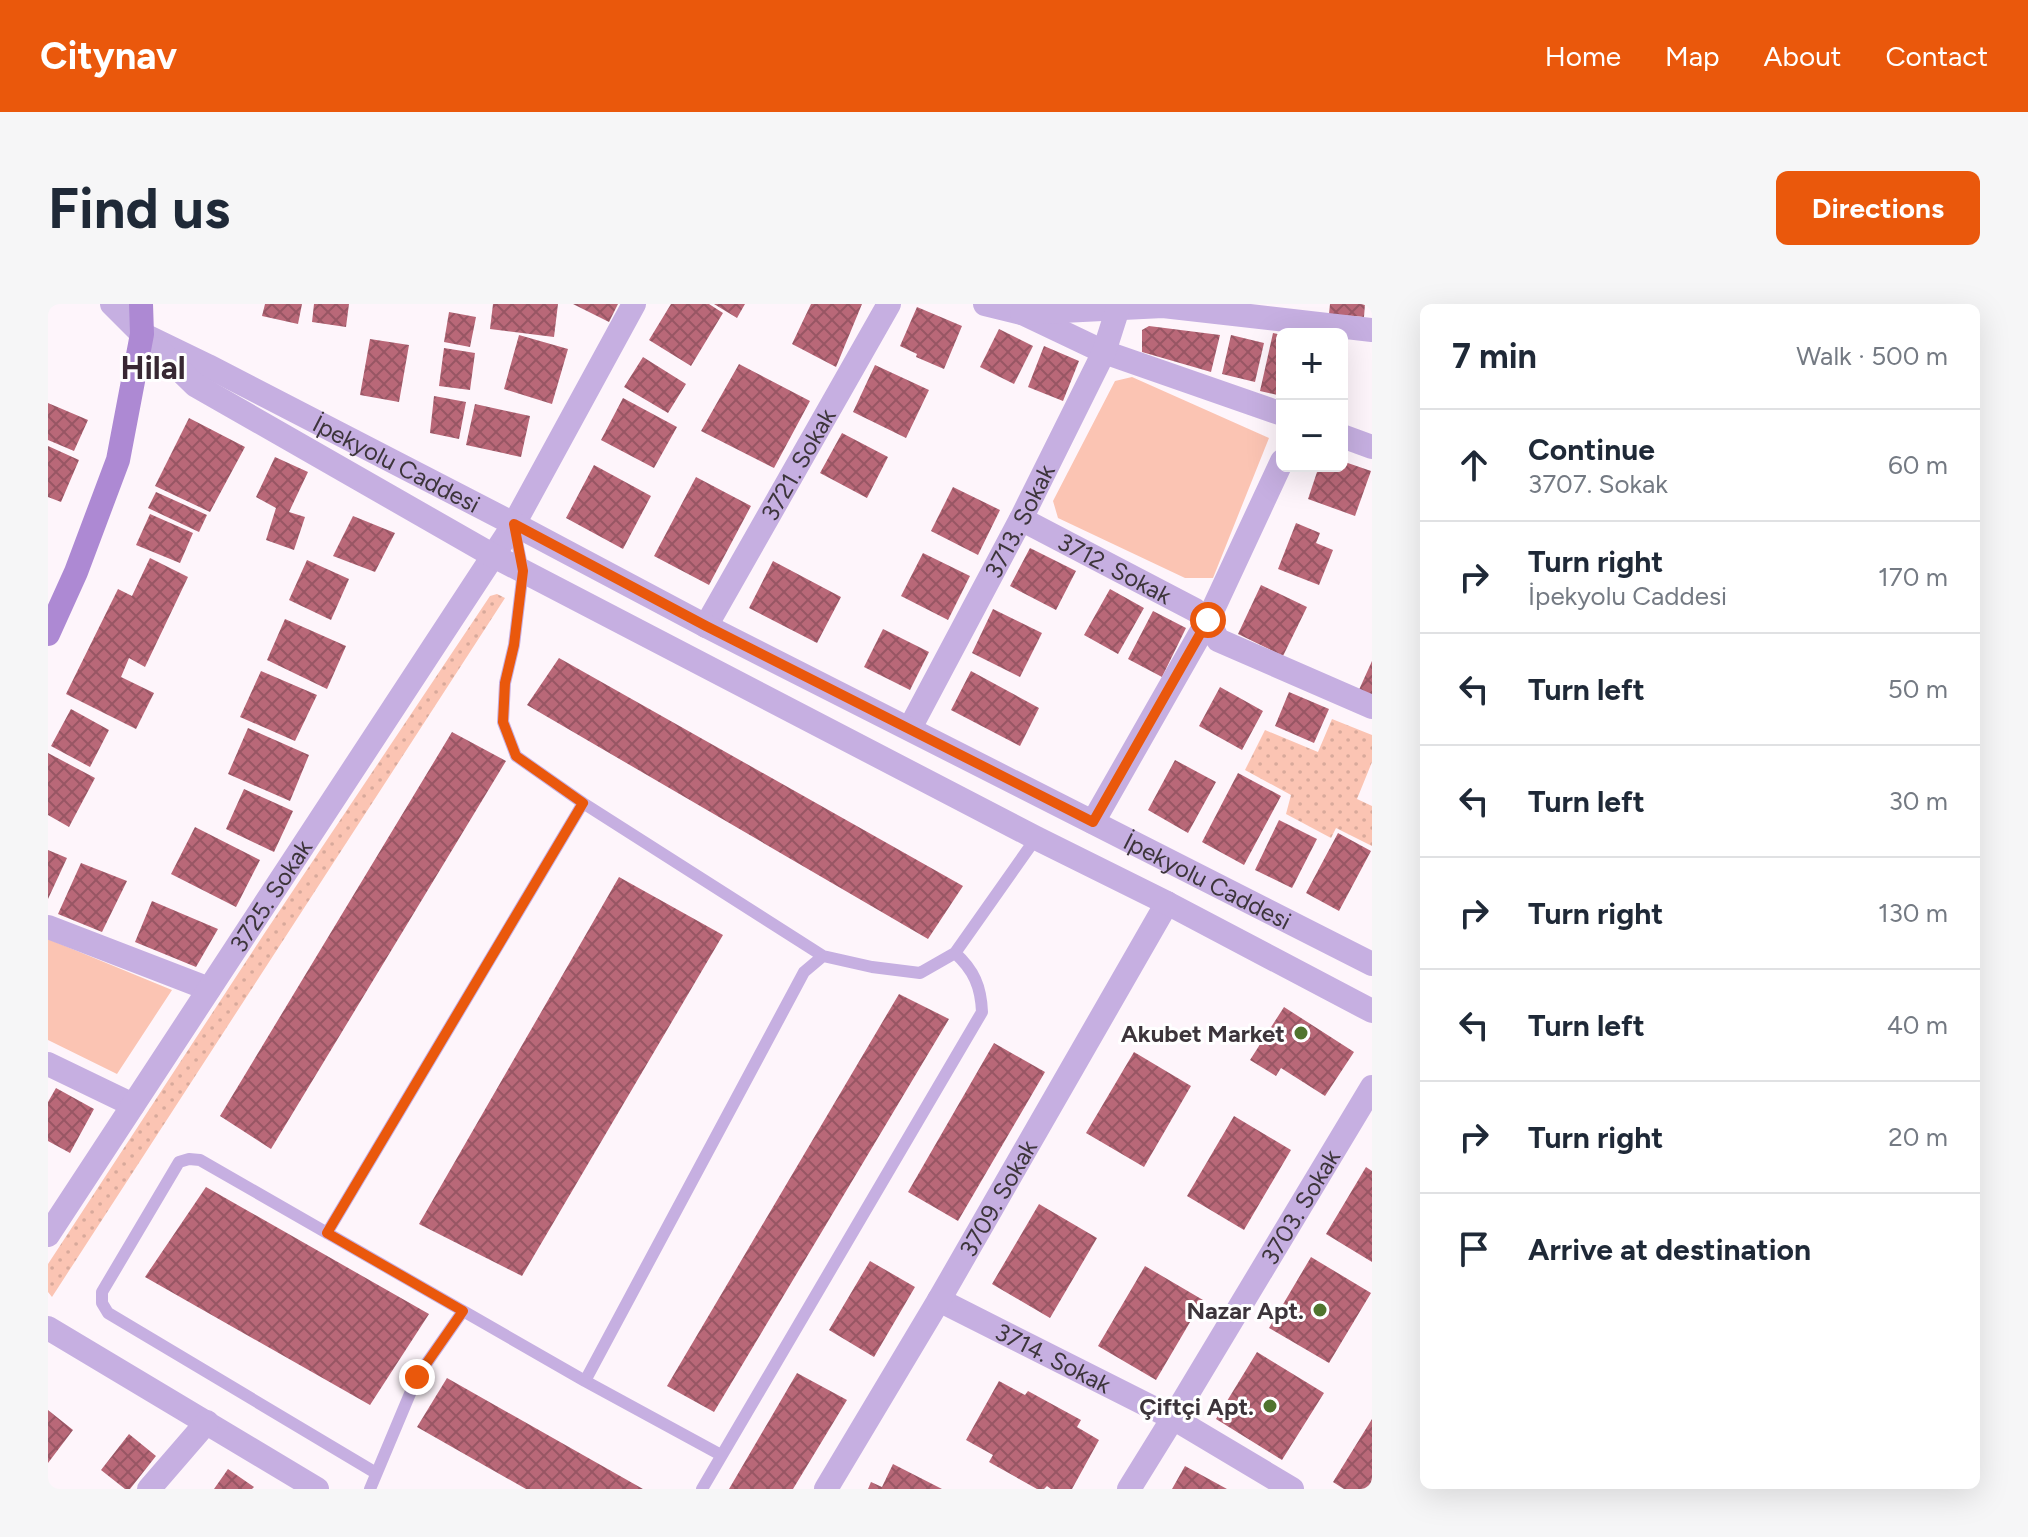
<!DOCTYPE html>
<meta charset="utf-8">
<style>
:root{--surface:#fff;--page:#f6f6f7;--text:#1f2937;--muted:#747a83;--line:#e0e1e3;--accent:#ea580c}
body{margin:0;font-family:Figtree,sans-serif;background:var(--page);color:var(--text)}
.controls{position:absolute;right:24px;top:24px;display:grid;overflow:hidden;border-radius:12px;box-shadow:0 8px 32px #0002}
.controls button{width:72px;height:72px;display:grid;place-items:center;padding:0;border:0;border-bottom:2px solid var(--line);background:var(--surface);color:var(--text);font:40px sans-serif}
.stop{position:absolute;width:24px;height:24px;margin:-18px;border:6px solid #ea580c;border-radius:50%;background:#fff}
.stop.end{background:#ea580c;border-color:#fff;box-shadow:0 2px 8px #0008}
.list{margin:0;padding:0;list-style:none}
h2{display:flex;justify-content:space-between;align-items:center;height:104px;margin:0;padding:0 32px;font-size:34px}
h2 small{font-size:26px;font-weight:400;color:var(--muted)}
.list li{display:grid;grid-template-columns:52px 1fr auto;gap:24px;align-items:center;box-sizing:border-box;height:112px;padding:0 32px;border-top:2px solid var(--line)}
.list b{display:block;font-size:30px;white-space:nowrap}
.list p{margin:0;font-size:26px;white-space:nowrap;color:var(--muted)}
.list em{font-size:26px;font-style:normal;color:var(--muted)}
.icon{flex:none;width:44px;height:44px;fill:none;stroke:currentColor;stroke-width:2;stroke-linecap:round;stroke-linejoin:round}
.map{position:relative;flex:none;width:1324px;height:1185px;overflow:hidden;border-radius:12px}
header{display:flex;align-items:center;gap:48px;box-sizing:border-box;height:112px;padding:0 40px;background:var(--accent);color:#fff}
header strong{font-size:38px}
nav{display:flex;gap:44px;margin-inline-start:auto;font-size:28px}
.intro{display:flex;align-items:center;justify-content:space-between;box-sizing:border-box;height:192px;padding:0 48px}
h1{margin:0;font-size:56px}
.button{padding:20px 36px;border-radius:12px;background:var(--accent);color:#fff;font-size:28px;font-weight:700}
main{display:flex;gap:48px;padding:0 48px}
aside{flex:1;background:var(--surface);border-radius:12px;box-shadow:0 8px 32px #0002}
.map>svg:first-child{display:block}
.grass{fill:url(#grass-dots)}
.park{fill:#fbc4b3}
.building{fill:url(#building-cross-hatch)}
.lines{fill:none;stroke-linecap:round;stroke-linejoin:round}
.service{stroke:#c6afe1;stroke-width:12}
.minor{stroke:#c6afe1;stroke-width:24}
.tertiary{stroke:#c6afe1;stroke-width:24}
.secondary{stroke:#ad89d3;stroke-width:24}
.route{stroke:#ea580c;stroke-width:10}
.poi-dot{fill:#50742d;stroke:#fff;stroke-width:3}
.labels{text-anchor:middle;dominant-baseline:central;stroke-width:6;stroke-linejoin:round;paint-order:stroke}
.street-label{font-size:24px;fill:#3d353b;stroke:#fff}
.poi-label{font-size:24px;font-weight:bold;fill:#3d353b;stroke:#fff;text-anchor:end}
.district-label{font-size:32px;font-weight:bold;fill:#382833;stroke:#fff}
</style>
<header>
<strong>Citynav</strong>
<nav><a>Home</a><a>Map</a><a>About</a><a>Contact</a></nav>
</header>
<div class="intro"><h1>Find us</h1><a class="button">Directions</a></div>
<main>
<div class="map">
<svg width="1324" height="1185" viewBox="0 0 1324 1185">
<defs>
<pattern id="grass-dots" width="8" height="8" patternUnits="userSpaceOnUse" patternTransform="scale(2)"><rect width="8" height="8" fill="#fbc4b3"/><path d="M2 2h.1M6 6h.1" fill="none" stroke="#d8a99b" stroke-width="1.8" stroke-linecap="round"/></pattern>
<pattern id="building-cross-hatch" width="8" height="8" patternUnits="userSpaceOnUse" patternTransform="scale(2)"><rect width="8" height="8" fill="#b96878"/><path d="M0 0l8 8M0 8l8-8" fill="none" stroke="#985664"/></pattern>
</defs>
<rect width="100%" height="100%" fill="#fef5fb"/>
<path class="grass" d="M449 290 457 294 4 993 0 988V960L216 630 442 292Z
M1284 415 1324 431V458L1309 495 1324 502V542L1288 524 1283 534 1238 510 1243 491 1197 466 1217 426 1270 448Z"/>
<path class="park" d="M1084 73 1221 134 1165 274H1137L1010 214 1005 197 1067 77Z
M0 635 124 686 69 770 0 736Z"/>
<path class="building" d="M217 0H254L250 20 214 12Z
M266 0H301L298 23 264 18Z
M445 0H510L506 33 442 25Z
M525 0H570L561 18Z
M623 0H661L675 9 643 62 601 36Z
M666 0H697L689 14Z
M763 0H814L788 63 744 40Z
M1282 0H1317L1316 13 1281 10Z
M869 3 914 22 896 65 868 53 869 50 852 42Z
M401 8 428 13 422 43 396 38Z
M1101 22 1172 31 1163 68 1094 48V26Z
M951 25 985 42 966 80 932 63Z
M1225 29 1234 31V92L1212 87Z
M471 31 520 45 504 100 456 85Z
M1183 31 1216 39 1207 78 1174 70Z
M322 35 361 41 351 98 312 91Z
M996 42 1031 57 1015 97 980 83Z
M396 44 427 49 422 86 391 82Z
M595 53 638 80 620 109 576 83Z
M691 60 762 97 726 164 653 127Z
M827 61 881 86 858 134 805 108Z
M386 92 418 98 411 135 382 129Z
M575 94 629 123 606 164 553 136Z
M0 99 40 116 26 147 0 136Z
M427 100 482 112 473 153 418 141Z
M141 114 197 143 162 208 107 182Z
M794 129 840 153 819 194 772 169Z
M0 142 31 156 13 198 0 193Z
M227 153 260 168 241 208 257 213 246 246 218 236 228 204 208 193Z
M1294 157 1323 167 1307 212 1260 195 1271 162H1294Z
M546 161 603 192 575 245 518 214Z
M648 173 703 202 661 281 606 252Z
M905 183 952 206 930 251 883 227Z
M108 188 159 211 151 228 100 204Z
M102 210 145 229 132 259 88 241Z
M305 212 347 229 327 268 285 252Z
M1248 219 1272 229 1268 239 1285 246 1271 281 1230 265Z
M982 244 1028 267 1008 306 962 282Z
M875 249 922 272 900 316 853 292Z
M102 254 140 273 97 363 81 354 73 373 106 389 88 425 18 390 70 285 84 292Z
M259 256 301 275 283 316 241 296Z
M725 257 793 293 769 339 701 304Z
M1213 281 1259 303 1235 352 1190 330Z
M1062 285 1096 304 1070 350 1036 331Z
M945 305 994 329 972 373 924 349Z
M1105 307 1138 324 1114 373 1080 355Z
M237 315 298 342 279 385 219 356Z
M835 325 881 348 862 386 816 363Z
M511 354 915 582 880 635 479 401Z
M1324 357V395L1310 388Z
M213 367 269 391 247 437 192 413Z
M923 367 991 404 972 442 903 406Z
M1172 383 1215 407 1194 446 1151 422Z
M1241 388 1281 405 1266 439 1227 422Z
M23 405 61 426 42 463 3 442Z
M200 424 261 451 242 497 180 470Z
M404 428 458 457 223 845 172 812Z
M0 449 47 474 21 523 0 511Z
M1127 456 1168 478 1140 529 1100 506Z
M1190 469 1233 492 1196 561 1154 538Z
M196 485 245 507 226 548 178 525Z
M1231 516 1269 535 1244 584 1207 566Z
M147 523 212 556 188 603 123 570Z
M1290 529 1323 547 1291 607 1258 589Z
M0 546 19 554 0 595Z
M33 559 79 577 54 628 10 610Z
M571 573 675 631 474 972 371 920Z
M104 597 170 625 148 663 87 638Z
M851 690 901 715 666 1108 619 1082Z
M1236 703 1306 748 1277 792 1233 764 1228 772 1202 756Z
M946 739 997 768 910 917 860 888Z
M1086 748 1143 782 1096 863 1038 829Z
M8 784 46 805 22 849 0 837V798Z
M1186 812 1243 846 1196 926 1139 892Z
M1318 863 1324 867V958L1278 930Z
M158 883 381 1010 322 1101 97 973Z
M991 900 1049 934 1002 1014 944 980Z
M1263 953 1323 989 1281 1059 1221 1024Z
M822 957 867 983 826 1053 781 1026Z
M1097 962 1155 996 1108 1076 1050 1042Z
M1209 1048 1276 1089 1234 1156 1168 1115Z
M749 1069 799 1096 745 1185H681Z
M399 1074 595 1185H478L369 1123Z
M951 1077 977 1091 980 1087 1033 1116 1029 1123 1051 1136 1024 1185H1003L999 1182 996 1185H989L941 1158 945 1151 918 1136Z
M0 1106 25 1126 0 1159Z
M1324 1115V1185H1296L1285 1178Z
M81 1130 108 1152 82 1185H77L53 1166Z
M845 1160 894 1185H820L823 1178 834 1183Z
M1137 1162 1179 1185H1124Z
M180 1165 206 1183 204 1185H166Z"/>
<g class="lines">
<path class="service" d="M466 223 475 267 466 341 457 379 455 418 468 452 535 499 775 652
M279 929 535 499
M537 1077 673 1151
M328 1169 60 1009 54 999V988L131 858 141 855 152 856 537 1077 756 668 775 652 824 663 872 669 907 649 988 534
M322 1185 369 1073 415 1007
M654 1185 934 708C933 683 926 666 907 649"/>
<g class="minor">
<path d="M937 0 974 9 1056 48 1234 110"/>
<path d="M974 9 1115 2 1324 26"/>
<path d="M1294 132 1324 143"/>
<path id="s1" d="M973 215 1147 306 1160 316 1170 336 1324 403"/>
<path id="s2" d="M658 322 841 0"/>
<path id="s3" d="M862 424 973 215 1056 48 1070 4"/>
<path d="M1045 518 1160 316 1234 157"/>
<path d="M0 623 161 685"/>
<path d="M0 760 85 801"/>
<path id="s4" d="M0 931 466 220 586 0"/>
<path id="s5" d="M891 996 1125 1114 1244 1185"/>
<path d="M0 1024 269 1185"/>
<path d="M101 1185 159 1118"/>
<path id="s6" d="M778 1185 891 996 1119 599"/>
<path id="s7" d="M1081 1185 1125 1114 1324 783"/>
</g>
<g class="tertiary">
<path id="s8" d="M64 0 94 30 160 62 466 220 658 322 1324 660"/>
<path d="M110 45 147 81 444 251 988 534 1119 599 1324 707"/>
</g>
<path class="secondary" d="M0 330 28 268 70 156 94 30 93 0"/>
</g>
<g class="lines">
<path class="route" d="M369 1073 415 1007 279 929 535 499 468 452 455 418 457 379 466 341 475 267 466 220 658 322 1045 518 1160 316"/>
</g>
<g class="poi-dot">
<circle cx="1253" cy="729" r="8"/>
<circle cx="1272" cy="1006" r="8"/>
<circle cx="1222" cy="1102" r="8"/>
</g>
<g class="labels">
<g class="street-label">
<text stroke="none"><textPath href="#s8" startOffset="328">İpekyolu Caddesi</textPath></text>
<text stroke="none"><textPath href="#s2" startOffset="186">3721. Sokak</textPath></text>
<text stroke="none"><textPath href="#s3" startOffset="234">3713. Sokak</textPath></text>
<text stroke="none"><textPath href="#s1" startOffset="106">3712. Sokak</textPath></text>
<text stroke="none"><textPath href="#s8" startOffset="1240">İpekyolu Caddesi</textPath></text>
<text stroke="none"><textPath href="#s4" startOffset="406">3725. Sokak</textPath></text>
<text stroke="none"><textPath href="#s6" startOffset="338">3709. Sokak</textPath></text>
<text stroke="none"><textPath href="#s7" startOffset="330">3703. Sokak</textPath></text>
<text stroke="none"><textPath href="#s5" startOffset="128">3714. Sokak</textPath></text>
</g>
<g class="poi-label">
<text x="1237" y="729">Akubet Market</text>
<text x="1256" y="1006">Nazar Apt.</text>
<text x="1206" y="1102">Çiftçi Apt.</text>
</g>
<g class="district-label">
<text x="105" y="64">Hilal</text>
</g>
</g>
</svg>
<div class="controls">
<button>+</button>
<button>−</button>
</div>
<div class="stop" style="left:1160px;top:316px"></div>
<div class="stop end" style="left:369px;top:1073px"></div>
</div>
<aside>
<h2>7 min<small>Walk · 500 m</small></h2>
<ul class="list">
<li><svg class="icon" aria-label="ahead" viewBox="0 0 24 24"><path d="M12 20V5M6 11l6-6 6 6"/></svg><div><b>Continue</b><p>3707. Sokak</p></div><em>60 m</em></li>
<li><svg class="icon" aria-label="right" viewBox="0 0 24 24"><path d="M7 20v-9h11M14 6l5 5-5 5"/></svg><div><b>Turn right</b><p>İpekyolu Caddesi</p></div><em>170 m</em></li>
<li><svg class="icon" aria-label="left" viewBox="0 0 24 24"><path d="M17 20v-9H6M10 6l-5 5 5 5"/></svg><div><b>Turn left</b></div><em>50 m</em></li>
<li><svg class="icon" aria-label="left" viewBox="0 0 24 24"><path d="M17 20v-9H6M10 6l-5 5 5 5"/></svg><div><b>Turn left</b></div><em>30 m</em></li>
<li><svg class="icon" aria-label="right" viewBox="0 0 24 24"><path d="M7 20v-9h11M14 6l5 5-5 5"/></svg><div><b>Turn right</b></div><em>130 m</em></li>
<li><svg class="icon" aria-label="left" viewBox="0 0 24 24"><path d="M17 20v-9H6M10 6l-5 5 5 5"/></svg><div><b>Turn left</b></div><em>40 m</em></li>
<li><svg class="icon" aria-label="right" viewBox="0 0 24 24"><path d="M7 20v-9h11M14 6l5 5-5 5"/></svg><div><b>Turn right</b></div><em>20 m</em></li>
<li><svg class="icon" aria-label="arrive" viewBox="0 0 24 24"><path d="M6 21V4h12l-3 4 3 4H6"/></svg><div><b>Arrive at destination</b></div></li>
</ul>
</aside>
</main>
